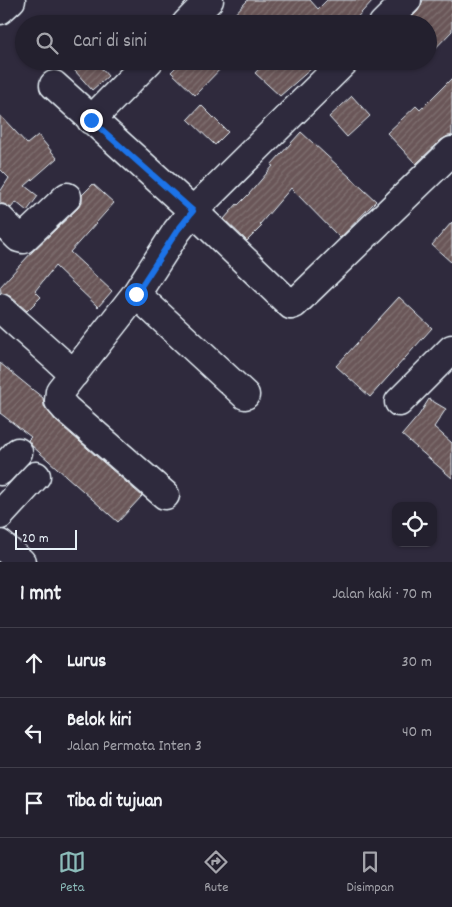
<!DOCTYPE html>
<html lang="id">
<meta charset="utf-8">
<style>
:root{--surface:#23202e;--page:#2f2d3a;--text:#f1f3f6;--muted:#a3a3aa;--line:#403e4a;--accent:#8bbbb9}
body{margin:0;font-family:Dekko,sans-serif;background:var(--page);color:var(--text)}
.controls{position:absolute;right:15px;bottom:15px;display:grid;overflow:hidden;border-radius:10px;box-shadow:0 1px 4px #0004}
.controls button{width:45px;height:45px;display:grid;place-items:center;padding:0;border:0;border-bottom:1px solid var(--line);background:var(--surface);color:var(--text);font:25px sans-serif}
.scale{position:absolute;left:15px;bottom:12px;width:62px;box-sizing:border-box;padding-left:5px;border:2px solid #e8f1f8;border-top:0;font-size:14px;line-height:18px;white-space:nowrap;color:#e8f1f8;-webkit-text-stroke:4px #2f2a3d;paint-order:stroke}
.stop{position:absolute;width:15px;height:15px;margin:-11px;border:4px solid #1a73e8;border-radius:50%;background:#fff}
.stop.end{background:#1a73e8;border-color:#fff;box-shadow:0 1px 5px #0008}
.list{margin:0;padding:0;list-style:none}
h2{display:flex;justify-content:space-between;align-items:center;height:65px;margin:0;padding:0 20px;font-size:21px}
h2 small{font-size:16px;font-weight:400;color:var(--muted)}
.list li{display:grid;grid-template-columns:32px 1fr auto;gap:15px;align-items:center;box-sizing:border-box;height:70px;padding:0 20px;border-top:1px solid var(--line)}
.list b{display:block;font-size:19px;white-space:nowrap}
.list p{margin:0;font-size:16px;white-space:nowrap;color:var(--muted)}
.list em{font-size:16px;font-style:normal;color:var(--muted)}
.icon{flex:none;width:28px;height:28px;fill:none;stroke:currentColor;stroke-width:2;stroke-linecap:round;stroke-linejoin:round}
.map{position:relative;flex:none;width:452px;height:562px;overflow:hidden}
.search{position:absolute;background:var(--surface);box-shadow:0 1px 4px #0004;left:15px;right:15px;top:15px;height:55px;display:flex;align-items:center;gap:12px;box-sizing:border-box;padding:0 18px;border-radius:28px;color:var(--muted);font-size:19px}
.sheet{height:275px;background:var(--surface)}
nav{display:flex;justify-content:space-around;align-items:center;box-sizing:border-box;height:70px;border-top:1px solid var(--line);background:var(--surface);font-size:14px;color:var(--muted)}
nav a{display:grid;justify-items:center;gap:2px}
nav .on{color:var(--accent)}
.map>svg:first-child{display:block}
.building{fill:url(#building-hatch);stroke:#e8f1f8}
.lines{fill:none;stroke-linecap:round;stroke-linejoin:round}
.minor-casing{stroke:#e8f1f8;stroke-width:31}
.minor{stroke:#2f2a3d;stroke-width:28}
.route{stroke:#1a73e8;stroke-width:6}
</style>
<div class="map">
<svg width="452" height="562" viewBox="0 0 452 562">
<defs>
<pattern id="building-hatch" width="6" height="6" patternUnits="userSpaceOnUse" patternTransform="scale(1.25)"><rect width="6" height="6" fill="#6a5758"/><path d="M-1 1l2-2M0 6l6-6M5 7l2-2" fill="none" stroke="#7f7071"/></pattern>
</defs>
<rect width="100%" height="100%" fill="#2f2a3d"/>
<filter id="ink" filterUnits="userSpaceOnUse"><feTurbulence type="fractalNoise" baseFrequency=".02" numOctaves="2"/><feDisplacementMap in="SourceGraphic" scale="10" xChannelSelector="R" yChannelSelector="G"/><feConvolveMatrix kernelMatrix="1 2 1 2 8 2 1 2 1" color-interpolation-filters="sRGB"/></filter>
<g filter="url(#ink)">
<path class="building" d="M248 0H310L318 9 327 0H373L351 24H225Z
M423 0H452V31L428 56V24H405L418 11Z
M66 61H95L108 76 92 90Z
M182 61H228L195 95 171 72Z
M266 61H320L280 96 255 73Z
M452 78V136H448L441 140 416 164 387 133 416 106 420 110Z
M352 96 370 116 347 137 329 117Z
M201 105 228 132 215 145 188 119Z
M0 115 27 144 38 135 57 158 25 186 38 196 27 211 16 202 11 208 4 204H0V192L9 178 0 169Z
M301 132 376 201 340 238 291 188 260 224 262 226 247 241 224 219 237 204 238 205 249 194 273 166 271 165Z
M93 184 114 203 70 252 112 291 98 307 55 266 35 291 41 297 27 311 10 296 1 293 0 287 32 252 78 208 82 202V195Z
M452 222V263L432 245Z
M399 297 432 328 370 397 336 366Z
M0 363 43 398 44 406 56 421 142 496 118 522 31 445 28 440 31 437 0 413Z
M429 399 446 409 434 427 452 443V478L402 435 419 415Z"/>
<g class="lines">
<g class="minor-casing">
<path id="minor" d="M0 10 11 0
M186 24 209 0
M383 24 407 0
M54 85 193 211 291 305 294 304 452 151
M91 120 149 61
M0 219 19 238 23 239 67 197
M136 294 245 395
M0 308 74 374
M399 402 452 349
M0 471 18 452
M165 495 66 409 59 401 60 391 136 294 177 231 193 211 345 61
M0 515 36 476
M0 544 21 562"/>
</g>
<use href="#minor" class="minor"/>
</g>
</g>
<g class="lines" filter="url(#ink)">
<path class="route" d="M91 120 193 211 177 231 136 294"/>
</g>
</svg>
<div class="controls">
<button><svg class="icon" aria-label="locate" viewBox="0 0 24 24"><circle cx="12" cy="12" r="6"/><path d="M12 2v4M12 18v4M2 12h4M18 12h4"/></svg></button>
</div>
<div class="scale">20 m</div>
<div class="stop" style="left:136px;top:294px"></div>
<div class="stop end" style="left:91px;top:120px"></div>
<div class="search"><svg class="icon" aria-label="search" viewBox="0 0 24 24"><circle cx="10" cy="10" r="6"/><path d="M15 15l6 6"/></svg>Cari di sini</div>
</div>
<section class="sheet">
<h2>1 mnt<small>Jalan kaki · 70 m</small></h2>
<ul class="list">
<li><svg class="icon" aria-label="ahead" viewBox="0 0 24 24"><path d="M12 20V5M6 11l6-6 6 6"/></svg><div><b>Lurus</b></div><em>30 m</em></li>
<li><svg class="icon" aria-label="left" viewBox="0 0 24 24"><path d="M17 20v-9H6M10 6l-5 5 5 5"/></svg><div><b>Belok kiri</b><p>Jalan Permata Inten 3</p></div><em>40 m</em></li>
<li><svg class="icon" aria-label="arrive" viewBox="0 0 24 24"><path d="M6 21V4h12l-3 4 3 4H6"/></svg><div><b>Tiba di tujuan</b></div></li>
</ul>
</section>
<nav>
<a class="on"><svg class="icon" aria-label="map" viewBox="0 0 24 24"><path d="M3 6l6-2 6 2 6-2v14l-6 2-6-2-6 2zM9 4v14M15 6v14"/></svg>Peta</a>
<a><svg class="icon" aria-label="directions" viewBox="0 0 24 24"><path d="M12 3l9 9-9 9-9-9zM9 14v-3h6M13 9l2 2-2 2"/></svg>Rute</a>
<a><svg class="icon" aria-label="saved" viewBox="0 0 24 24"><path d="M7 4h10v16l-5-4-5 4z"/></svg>Disimpan</a>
</nav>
